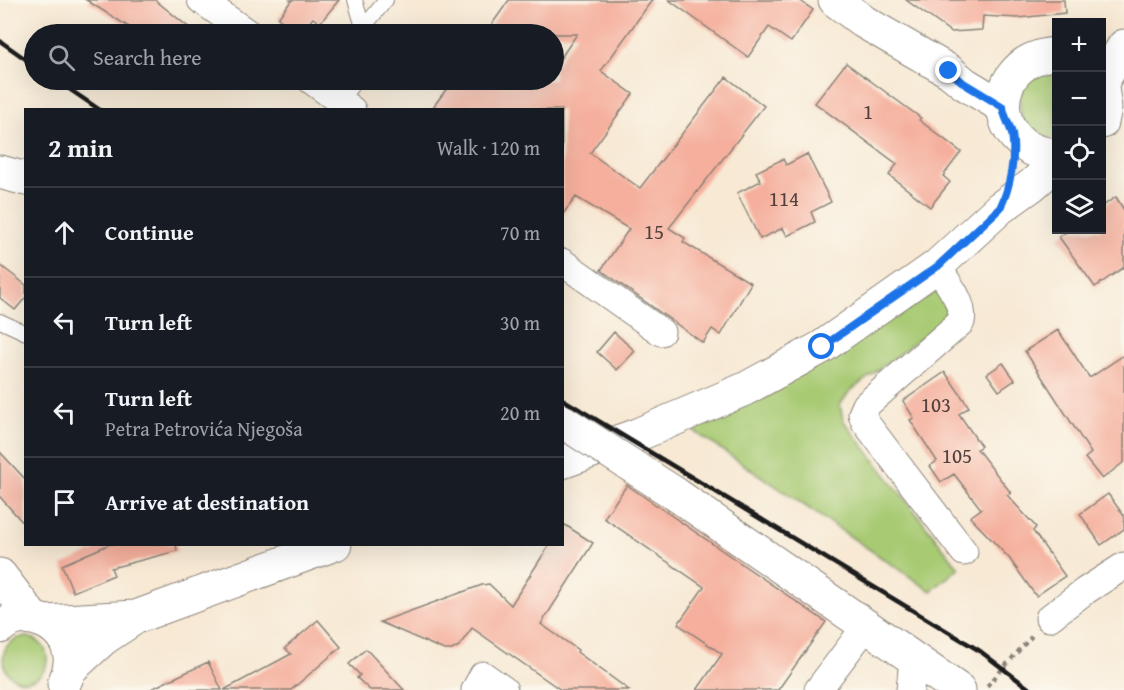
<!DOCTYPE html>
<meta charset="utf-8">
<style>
:root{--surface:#171b24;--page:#20242c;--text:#f1f3f6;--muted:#9ea1a6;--line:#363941}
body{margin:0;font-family:"Gentium Book Plus",serif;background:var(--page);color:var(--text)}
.controls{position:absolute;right:18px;top:18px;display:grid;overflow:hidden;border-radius:0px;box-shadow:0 6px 24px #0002}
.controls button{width:54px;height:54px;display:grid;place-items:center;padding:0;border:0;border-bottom:2px solid var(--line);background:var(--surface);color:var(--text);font:30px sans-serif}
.stop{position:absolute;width:18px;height:18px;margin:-14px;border:4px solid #1a73e8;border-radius:50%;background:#fff}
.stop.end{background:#1a73e8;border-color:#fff;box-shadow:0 2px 6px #0008}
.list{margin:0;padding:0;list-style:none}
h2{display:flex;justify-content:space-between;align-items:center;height:78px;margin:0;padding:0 24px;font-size:26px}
h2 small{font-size:20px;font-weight:400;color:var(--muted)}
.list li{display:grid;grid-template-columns:39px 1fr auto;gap:18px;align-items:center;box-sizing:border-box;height:90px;padding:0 24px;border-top:2px solid var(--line)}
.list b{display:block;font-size:22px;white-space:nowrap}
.list p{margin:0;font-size:20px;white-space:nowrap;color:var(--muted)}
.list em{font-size:20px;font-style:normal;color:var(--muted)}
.icon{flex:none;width:33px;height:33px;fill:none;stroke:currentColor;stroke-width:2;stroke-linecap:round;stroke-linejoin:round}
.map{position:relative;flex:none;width:1124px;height:690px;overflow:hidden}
.search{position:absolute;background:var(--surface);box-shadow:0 6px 24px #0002;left:24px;top:24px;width:540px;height:66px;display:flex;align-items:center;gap:15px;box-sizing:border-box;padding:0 21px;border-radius:33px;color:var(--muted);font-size:22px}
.panel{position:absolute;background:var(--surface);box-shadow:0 6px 24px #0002;left:24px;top:108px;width:540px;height:438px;border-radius:0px}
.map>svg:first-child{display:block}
.green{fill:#a8ca73;stroke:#627348;stroke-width:1.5}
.building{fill:#f5af9c}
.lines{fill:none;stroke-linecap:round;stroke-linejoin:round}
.lane-casing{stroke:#8a8278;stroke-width:16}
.street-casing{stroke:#8a8278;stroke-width:29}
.secondary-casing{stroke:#8a8278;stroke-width:35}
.primary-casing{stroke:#8a8278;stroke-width:35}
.path{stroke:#8a8278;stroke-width:4;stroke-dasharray:4.5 4.5;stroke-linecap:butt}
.lane{stroke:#fff;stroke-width:14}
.street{stroke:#fff;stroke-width:27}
.secondary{stroke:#fff;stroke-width:33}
.primary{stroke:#fff;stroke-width:33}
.rail{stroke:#1c1c1c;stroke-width:4.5}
.primary-bridge-casing{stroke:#8a8278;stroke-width:35;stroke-linecap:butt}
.primary-bridge{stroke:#fff;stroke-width:33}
.route{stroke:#1a73e8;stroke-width:8}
.labels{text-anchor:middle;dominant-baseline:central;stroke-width:4.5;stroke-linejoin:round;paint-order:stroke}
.number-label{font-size:21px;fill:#52413c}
</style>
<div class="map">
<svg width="1124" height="690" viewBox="0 0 1124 690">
<rect width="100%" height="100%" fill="#fbf7ec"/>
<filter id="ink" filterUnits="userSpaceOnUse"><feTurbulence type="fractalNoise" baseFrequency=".0167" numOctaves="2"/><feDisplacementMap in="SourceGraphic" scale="12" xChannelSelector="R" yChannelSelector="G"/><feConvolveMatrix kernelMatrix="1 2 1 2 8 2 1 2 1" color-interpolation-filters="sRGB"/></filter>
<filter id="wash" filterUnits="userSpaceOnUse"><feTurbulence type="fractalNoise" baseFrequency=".008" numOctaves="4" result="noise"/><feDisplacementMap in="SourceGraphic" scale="24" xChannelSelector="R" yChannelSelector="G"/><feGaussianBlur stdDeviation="1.35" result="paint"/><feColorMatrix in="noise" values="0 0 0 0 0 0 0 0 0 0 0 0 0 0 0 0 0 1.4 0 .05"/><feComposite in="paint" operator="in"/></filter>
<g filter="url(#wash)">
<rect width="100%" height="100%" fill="#f7e9d4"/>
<path class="green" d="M1056 70V140C1050 138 1039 137 1034 133 1019 123 1015 97 1027 83 1035 74 1045 72 1056 70Z
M936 291 946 301V313L937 325 849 392 840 405 843 420 959 568 931 591 691 429 769 393Z
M3 659a22 22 0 1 1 44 0a22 22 0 1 1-44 0Z"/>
<g id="blocks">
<path class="building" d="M86 0H155L197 34H140Z
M290 0H339L320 23 313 18 300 34 278 18 291 1Z
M509 0H652L601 71 633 94 590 153 640 188 726 77 764 106 669 228 685 238 683 242 751 283 721 335 712 329 703 343 601 270 629 229 576 197 562 215V110H431L453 80H554V68L577 34H485Z
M669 0H799L813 10 791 42 769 27 748 57Z
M906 0H1064L1065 13 1018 18 983 16 982 30 951 32Z
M846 63 921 118 919 120 961 152 943 176 950 182 930 207 889 175 897 164 815 103Z
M807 154 831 202 811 212 815 222 787 236 783 228 760 239 737 193 761 181 756 172 783 159 786 165Z
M1116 197 1124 210V267L1095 287 1059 237 1069 230H1101V207Z
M0 265 26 285V297L15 310 0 298Z
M1058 330 1089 377H1091L1124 355V462L1102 479 1085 458 1091 453 1025 351Z
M614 332 635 351 617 370 597 352Z
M1003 363 1015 380 999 391 987 374Z
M945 372 969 407 959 414 981 446 977 449 1011 493 1007 495 1036 527 1033 531 1065 576 1036 596 1009 558 970 517 981 509 954 474 941 482 930 466 937 461 910 420 914 418 903 401Z
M0 452 26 480V526L0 497Z
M627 485 826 622 778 690H697L722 654 678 624 704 587 604 518Z
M1108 494 1124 516V529L1101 545 1080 514Z
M562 523 593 543 541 624 578 650 577 652 629 690H561L472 628 459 646 452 650H444L380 622 482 585 489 584 511 605 550 544H562Z
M110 544H176L177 551 111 568 114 575 73 592 62 565Z
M318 620 341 647 291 690H224L291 654 285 648Z
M366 649 404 690H370L357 678 360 675 349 664Z
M208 662 222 690H149Z"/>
</g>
</g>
<g filter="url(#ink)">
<use href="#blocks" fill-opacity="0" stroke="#8a8278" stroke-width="1.5"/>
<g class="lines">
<g class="lane-casing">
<path id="lane" d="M355 0 365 34
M364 27 386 0
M340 101 356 80
M0 321 26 333"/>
</g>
<g class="street-casing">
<path id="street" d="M201 0 249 34
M311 80 352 110
M562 262 661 332
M937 266C947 283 965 302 961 322L866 405 862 414 865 422 964 552
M1049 618 1085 591 1124 566
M475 690 483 675 504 690
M818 690 867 625
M910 690 913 659"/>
</g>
<g class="secondary-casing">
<path id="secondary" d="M1102 82 1124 46"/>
</g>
<g class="primary-casing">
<path id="primary" d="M835 0 864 22 949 71 965 84 1003 107
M1056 54C986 58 986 151 1056 155
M1102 87 1105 108 1102 122
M0 172 26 179
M562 462 637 435 745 389 822 347 937 266 1000 208 1032 185 1056 164
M674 493 959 690
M0 575 33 618
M46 622 135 617
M0 627C25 606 66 623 70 656 71 666 68 675 64 684
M69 670 103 639 136 617 335 544"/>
</g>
<path class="path" d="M987 686 1032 636"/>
<use href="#lane" class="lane"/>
<use href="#street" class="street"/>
<use href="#secondary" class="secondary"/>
<use href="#primary" class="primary"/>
<path class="rail" d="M0 41 34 65
M56 80 100 110
M562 399 980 651 1031 690"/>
<g class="primary-bridge-casing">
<path id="primary-bridge" d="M562 421 674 493"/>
</g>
<use href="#primary-bridge" class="primary-bridge"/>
</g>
</g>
<g class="lines" filter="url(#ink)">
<path class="route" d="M822 347 938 266 1000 208C1010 188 1016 156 1012 134 1010 125 1004 117 1003 107L965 84 949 71"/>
</g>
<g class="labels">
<g class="number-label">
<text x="868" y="111">1</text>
<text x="784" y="198">114</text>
<text x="654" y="231">15</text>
<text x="936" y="404">103</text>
<text x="957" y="455">105</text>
</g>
</g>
</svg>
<div class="controls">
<button>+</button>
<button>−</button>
<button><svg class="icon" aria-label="locate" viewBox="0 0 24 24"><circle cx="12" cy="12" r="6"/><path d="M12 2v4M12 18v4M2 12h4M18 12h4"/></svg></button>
<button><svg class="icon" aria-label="layers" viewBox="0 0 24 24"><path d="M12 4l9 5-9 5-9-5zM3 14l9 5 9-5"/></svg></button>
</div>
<div class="stop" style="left:822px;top:347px"></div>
<div class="stop end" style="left:949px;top:71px"></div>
<div class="search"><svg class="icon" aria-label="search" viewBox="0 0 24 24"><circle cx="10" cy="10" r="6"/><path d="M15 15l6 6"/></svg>Search here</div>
<section class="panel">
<h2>2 min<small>Walk · 120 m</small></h2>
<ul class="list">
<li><svg class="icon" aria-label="ahead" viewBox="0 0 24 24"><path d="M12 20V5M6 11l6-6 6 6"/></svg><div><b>Continue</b></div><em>70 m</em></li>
<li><svg class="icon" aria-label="left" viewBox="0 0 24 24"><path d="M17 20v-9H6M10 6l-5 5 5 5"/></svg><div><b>Turn left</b></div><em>30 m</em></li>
<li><svg class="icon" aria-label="left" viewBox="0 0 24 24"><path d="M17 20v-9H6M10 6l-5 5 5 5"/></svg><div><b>Turn left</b><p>Petra Petrovića Njegoša</p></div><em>20 m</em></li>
<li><svg class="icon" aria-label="arrive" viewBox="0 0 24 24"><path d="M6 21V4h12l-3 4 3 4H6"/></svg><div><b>Arrive at destination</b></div></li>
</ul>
</section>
</div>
